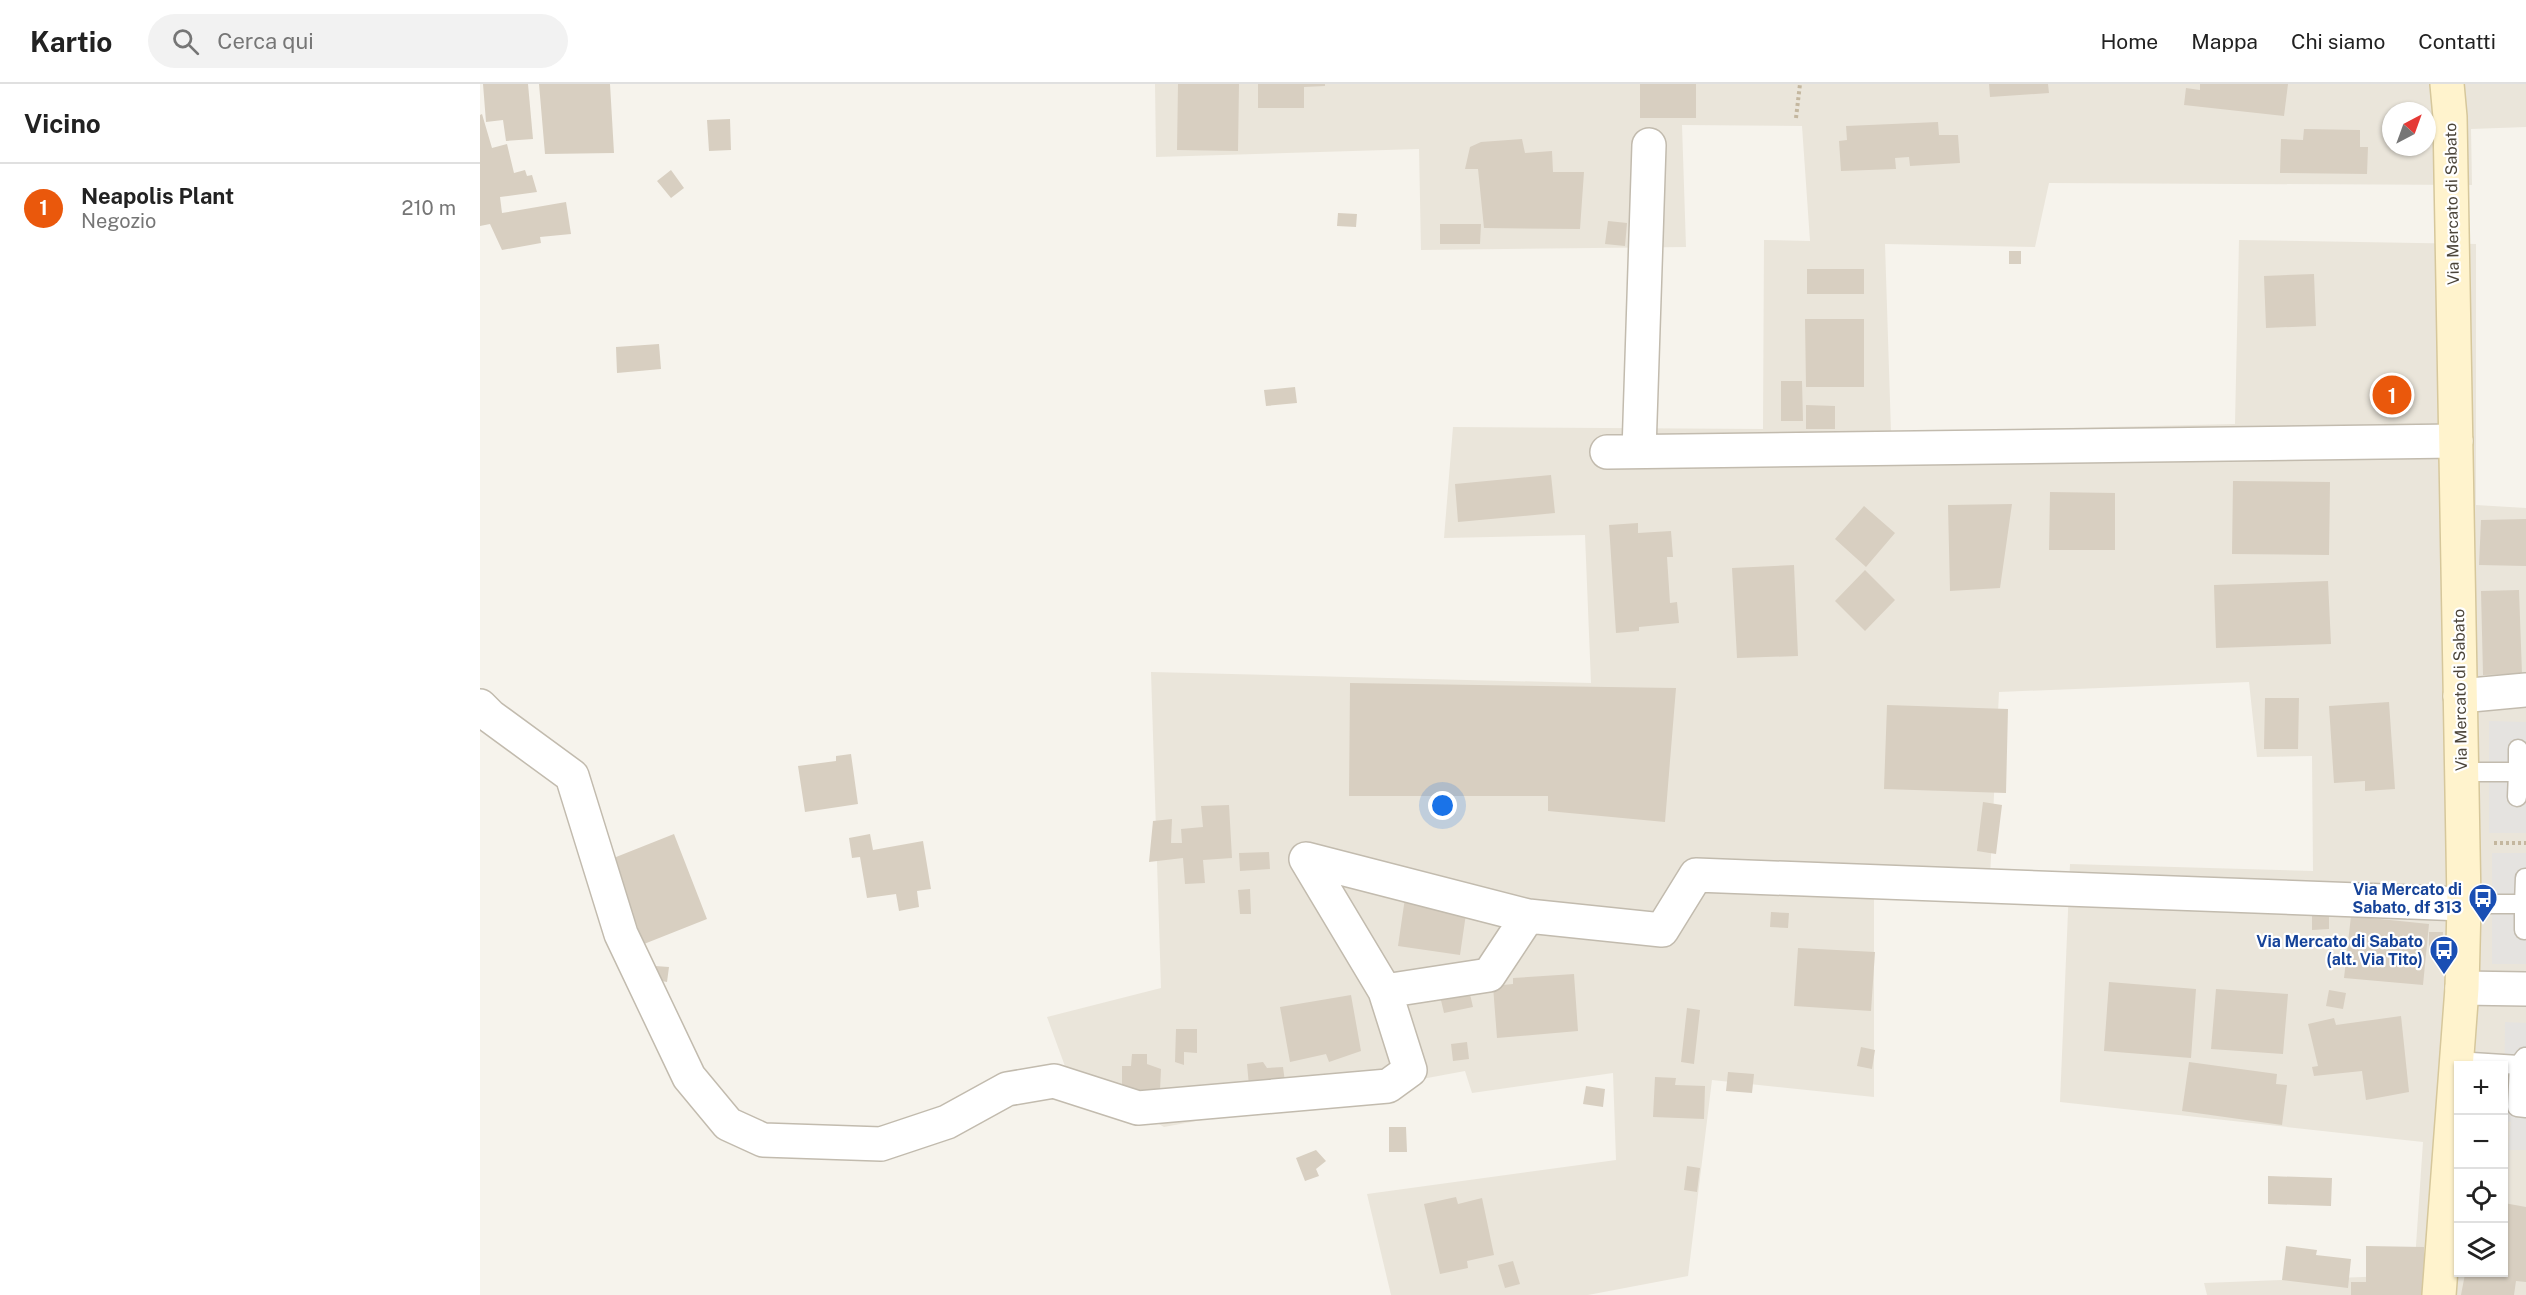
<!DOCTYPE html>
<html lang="it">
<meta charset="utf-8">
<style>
:root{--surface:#fff;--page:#f2f2f2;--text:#222;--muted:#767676;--line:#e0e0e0;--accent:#ea580c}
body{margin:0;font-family:"Public Sans",sans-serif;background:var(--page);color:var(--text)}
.controls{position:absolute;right:18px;bottom:18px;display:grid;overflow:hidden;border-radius:0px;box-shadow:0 2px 4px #0004}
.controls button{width:54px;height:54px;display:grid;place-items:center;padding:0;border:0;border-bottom:2px solid var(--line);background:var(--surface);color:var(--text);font:30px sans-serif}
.compass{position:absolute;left:1902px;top:18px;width:54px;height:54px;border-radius:50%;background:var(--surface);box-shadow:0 2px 4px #0004;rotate:41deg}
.you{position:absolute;left:963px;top:722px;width:21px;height:21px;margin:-15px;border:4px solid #fff;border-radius:50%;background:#1a73e8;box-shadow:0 0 0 9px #1a73e833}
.badge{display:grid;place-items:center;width:39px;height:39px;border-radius:50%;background:var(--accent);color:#fff;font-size:20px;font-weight:700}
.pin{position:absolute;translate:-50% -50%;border:3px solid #fff;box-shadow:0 2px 6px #0006}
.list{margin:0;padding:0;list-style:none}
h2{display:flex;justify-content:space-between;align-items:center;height:78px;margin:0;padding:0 24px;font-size:26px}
h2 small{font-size:20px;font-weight:400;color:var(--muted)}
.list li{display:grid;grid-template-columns:39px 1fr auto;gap:18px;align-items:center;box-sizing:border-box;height:90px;padding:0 24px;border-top:2px solid var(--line)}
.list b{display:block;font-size:22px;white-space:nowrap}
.list p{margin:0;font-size:20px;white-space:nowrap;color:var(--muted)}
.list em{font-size:20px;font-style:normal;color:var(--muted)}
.icon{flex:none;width:33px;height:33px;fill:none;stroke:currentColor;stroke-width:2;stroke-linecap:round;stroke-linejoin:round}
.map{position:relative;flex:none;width:2046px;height:1211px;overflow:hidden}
header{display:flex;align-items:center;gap:36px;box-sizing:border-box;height:84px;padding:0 30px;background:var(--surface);border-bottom:2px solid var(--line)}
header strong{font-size:28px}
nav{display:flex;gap:33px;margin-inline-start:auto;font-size:21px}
.search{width:420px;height:54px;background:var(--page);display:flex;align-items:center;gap:15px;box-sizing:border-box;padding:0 21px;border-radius:33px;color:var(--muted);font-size:22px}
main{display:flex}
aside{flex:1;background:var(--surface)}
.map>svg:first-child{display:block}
.residential{fill:#eae5da;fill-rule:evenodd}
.parking{fill:#e5e3e0}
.building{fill:#d8cfc1}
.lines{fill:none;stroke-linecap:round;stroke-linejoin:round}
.lane-casing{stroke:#c2bbae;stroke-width:21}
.street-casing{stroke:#c2bbae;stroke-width:36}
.secondary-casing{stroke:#d6c79b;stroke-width:36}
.path{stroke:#c4b79f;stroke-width:4;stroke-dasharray:3 3;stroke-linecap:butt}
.lane{stroke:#fff;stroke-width:18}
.street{stroke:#fff;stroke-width:33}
.secondary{stroke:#fff3cd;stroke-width:33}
.labels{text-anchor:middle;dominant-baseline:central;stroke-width:4.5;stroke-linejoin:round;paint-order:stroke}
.street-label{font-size:16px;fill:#4b4439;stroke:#fff}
.transit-label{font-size:16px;font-weight:bold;fill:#164399;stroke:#fff;text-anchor:end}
</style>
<header>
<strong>Kartio</strong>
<div class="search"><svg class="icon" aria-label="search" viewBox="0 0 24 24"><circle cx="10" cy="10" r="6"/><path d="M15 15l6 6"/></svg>Cerca qui</div>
<nav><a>Home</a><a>Mappa</a><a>Chi siamo</a><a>Contatti</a></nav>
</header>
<main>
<aside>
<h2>Vicino<small></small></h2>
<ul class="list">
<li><span class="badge">1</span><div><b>Neapolis Plant</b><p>Negozio</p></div><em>210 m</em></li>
</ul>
</aside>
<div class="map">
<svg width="2046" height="1211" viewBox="0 0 2046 1211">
<rect width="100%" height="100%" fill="#f6f3ec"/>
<path class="residential" d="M675 0H2046V43L1991 45 1992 101 1569 99 1555 163 1405 160 1411 348 1755 340 1759 156 1996 160V421L2046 424V1211H1727L1724 1199 1934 1191 1943 1058 1580 1018 1590 780 1833 787 1832 672 1777 673 1769 598 1519 608 1509 814 1394 808V1013L1232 996 1208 1192 1108 1211H911L887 1110 1136 1076 1133 989 992 1009 985 987 684 1043 586 985 567 933 681 904 671 588 1111 599 1105 451 964 454 973 343 1283 345 1284 156 1330 157 1322 42 1202 41 1206 163 941 166 939 65 676 73ZM1911 27H1947V63H1911ZM1978 982H2024V1188H1978Z"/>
<path class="parking" d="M2009 637 2046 638V749H2009Z
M2012 769H2046V880H2012Z
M2025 938 2046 939V1066H2028L2031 1038 2024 1037Z"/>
<path class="building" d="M3 0H48L53 55 26 57 23 36 6 38Z
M59 0H130L134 69 65 70Z
M698 0H759L758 67 697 66Z
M778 0H845V2L824 3V24H778Z
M1160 0H1216V34H1160Z
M1509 0H1568L1569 9 1510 13Z
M1720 0H1808L1804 32 1704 21 1706 4 1720 6Z
M2 30 12 64 27 60 34 89 45 86 47 92 52 91 57 108 20 113 22 129 86 118 91 150 60 153 61 159 22 166 10 140 0 142V31Z
M250 35 251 66 229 67 227 36Z
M1458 38 1459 51H1478L1480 79 1430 82 1429 73 1415 74 1416 85 1361 87 1359 57 1367 56 1366 42Z
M1824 45 1880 46V63H1888L1887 90 1800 89 1801 55 1823 56Z
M1042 55 1045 69 1072 67 1073 88H1104L1100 145 1004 144 998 85H985L990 63 1001 58Z
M191 86 204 104 191 114 177 97Z
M858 129 877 130 876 143 857 142Z
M1128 137 1147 139 1145 162 1125 160Z
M960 140H1001L1000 160H960Z
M1529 167H1541V180H1529Z
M1327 185H1384V210H1327Z
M1834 190 1836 242 1786 244 1784 192Z
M1325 235H1384V303H1326Z
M179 260 181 285 137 289 136 263Z
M1301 297H1322L1323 337H1301Z
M815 303 817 319 786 322 784 306Z
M1326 321 1355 322V345H1326Z
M1071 391 1075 429 978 438 975 400Z
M1753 397 1850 398 1849 471 1752 470Z
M1570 408 1635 409V466H1569Z
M1532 420 1520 504 1470 507 1468 421Z
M1384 422 1415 449 1386 483 1355 455Z
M2046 435V482L1999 481 2001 436Z
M1158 439V449L1191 447 1193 473H1187L1190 519 1197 518 1199 539 1159 543V547L1136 549 1129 441Z
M1314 481 1318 572 1257 574 1252 484Z
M1385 486 1415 516 1385 547 1355 517Z
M1848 497 1851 560 1736 564 1734 501Z
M2039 506 2042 590 2003 591 2001 507Z
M870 599 1196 604 1185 738 1068 727V712H869Z
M1785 614H1819L1818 665H1784Z
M1909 618 1915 705 1885 707V697L1854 699 1849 622Z
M1407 621 1528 625 1526 709 1404 705Z
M371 670 378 720 325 728 318 682 356 677V672Z
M1503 718 1522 721 1516 770 1497 767Z
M749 721 752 774 723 776 725 799 705 800 703 774 669 778 673 737 692 735 691 759H702L701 745 723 743 721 722Z
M194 750 227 835 164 860 131 775Z
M390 750 393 766 443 757 451 805 437 807 439 823 419 827 416 810 387 814 380 773 372 774 369 754Z
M789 768 790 785 760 787 759 769Z
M770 805 771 830H760L758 806Z
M925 814 987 823 980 871 918 862Z
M1832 826H1849V845L1832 846Z
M1291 828 1309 829 1308 844 1290 843Z
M1871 832 1949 840 1943 901 1864 894Z
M1949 848H1963L1962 865H1949Z
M1318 864 1395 868 1391 927 1314 922Z
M161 881 189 883 187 898 166 894Z
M1094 890 1098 947 1017 954 1013 902 1033 900V894Z
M1629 898 1716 905 1711 974 1624 967Z
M1736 905 1808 910 1803 970 1731 965Z
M989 906 993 923 964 929 960 912Z
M1849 906 1866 909 1863 925 1846 922Z
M871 911 881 967 849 978 846 970 810 978 800 923Z
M1207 924 1220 926 1214 980 1201 978Z
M1921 932 1929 1008 1886 1016 1882 987 1834 992 1832 983 1838 982 1828 940 1854 934 1856 941Z
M696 945H717V969L704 968V981L695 978Z
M987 958 989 975 973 977 971 960Z
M1381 963 1395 966 1392 985 1377 982Z
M652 970H667V980L681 985 680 1007 642 1006V982H651Z
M783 978 787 984 803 983 805 998 769 1002 767 980Z
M1709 978 1797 990 1796 1000 1807 1001 1802 1041 1702 1027Z
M1248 988 1274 990 1272 1009 1246 1007Z
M1175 993 1196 994 1195 1001 1225 1002 1224 1035 1173 1033Z
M1106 1002 1125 1005 1123 1023 1103 1020Z
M909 1043H926L927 1068H909Z
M836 1066 846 1077 836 1085 839 1092 825 1097 816 1074Z
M1207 1082 1220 1084 1217 1108 1204 1106Z
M1788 1092 1852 1094 1851 1122 1788 1120Z
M976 1113 978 1120 1002 1114 1014 1171 987 1177 988 1184 960 1190 944 1120Z
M2024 1119 2046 1123V1198L2036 1197 2034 1211H1981L1985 1190 1971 1191 1978 1155V1188H2024Z
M1806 1162 1837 1166 1836 1171 1871 1175 1868 1204 1802 1196Z
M1886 1162 1944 1163V1211H1871V1198H1886Z
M1033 1177 1040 1200 1025 1204 1018 1181Z"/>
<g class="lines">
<g class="lane-casing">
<path id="lane" d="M1982 688H2038V665
M2037 713 2038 688
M1984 820H2044L2045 794
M2044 820V846
M2045 973 2039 981 2037 1023 2046 1024
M1976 977 2039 981"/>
</g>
<g class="street-casing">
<path id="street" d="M1159 367 1169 61
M1127 368 1976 357
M1980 612 2046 606
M0 622 10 632 92 692 141 850 209 993 248 1040 283 1056 401 1060 467 1038 527 1005 574 997 658 1024 908 1002 930 986 905 907 1009 891 1048 832 1182 846 1216 791 1984 820
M1982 904 2046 905
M905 907 826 775 1048 832"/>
</g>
<g class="secondary-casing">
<path id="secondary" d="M1959 1211 1982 904 1984 820 1970 33 1967 0"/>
</g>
<path class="path" d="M1316 34 1320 0
M2014 759H2046"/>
<use href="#lane" class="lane"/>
<use href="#street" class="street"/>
<use href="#secondary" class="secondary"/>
</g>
<defs>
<g id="bus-pin" transform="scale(1.5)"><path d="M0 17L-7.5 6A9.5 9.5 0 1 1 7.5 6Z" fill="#1a4fb4" stroke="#fff"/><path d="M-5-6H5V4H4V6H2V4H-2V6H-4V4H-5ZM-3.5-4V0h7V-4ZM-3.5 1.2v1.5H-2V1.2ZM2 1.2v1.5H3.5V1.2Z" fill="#fff"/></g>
</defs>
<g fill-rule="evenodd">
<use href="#bus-pin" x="2003" y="814"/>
<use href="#bus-pin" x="1964" y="866"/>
</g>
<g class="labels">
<g class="street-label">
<text transform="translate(1972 120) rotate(-91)">Via Mercato di Sabato</text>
<text transform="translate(1980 606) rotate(-91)">Via Mercato di Sabato</text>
</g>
<g class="transit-label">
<text x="1982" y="805">Via Mercato di<tspan x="1982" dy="18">Sabato, df 313</tspan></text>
<text x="1943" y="857">Via Mercato di Sabato<tspan x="1943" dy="18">(alt. Via Tito)</tspan></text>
</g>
</g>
</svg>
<div class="controls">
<button>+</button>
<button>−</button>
<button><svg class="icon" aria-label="locate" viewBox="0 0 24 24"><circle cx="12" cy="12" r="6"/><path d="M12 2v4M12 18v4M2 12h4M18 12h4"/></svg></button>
<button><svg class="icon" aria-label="layers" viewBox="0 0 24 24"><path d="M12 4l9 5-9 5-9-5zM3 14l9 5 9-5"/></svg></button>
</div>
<svg class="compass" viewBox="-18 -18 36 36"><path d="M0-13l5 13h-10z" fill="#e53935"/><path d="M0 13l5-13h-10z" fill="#767676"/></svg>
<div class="you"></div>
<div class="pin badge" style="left:1912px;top:311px">1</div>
</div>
</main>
